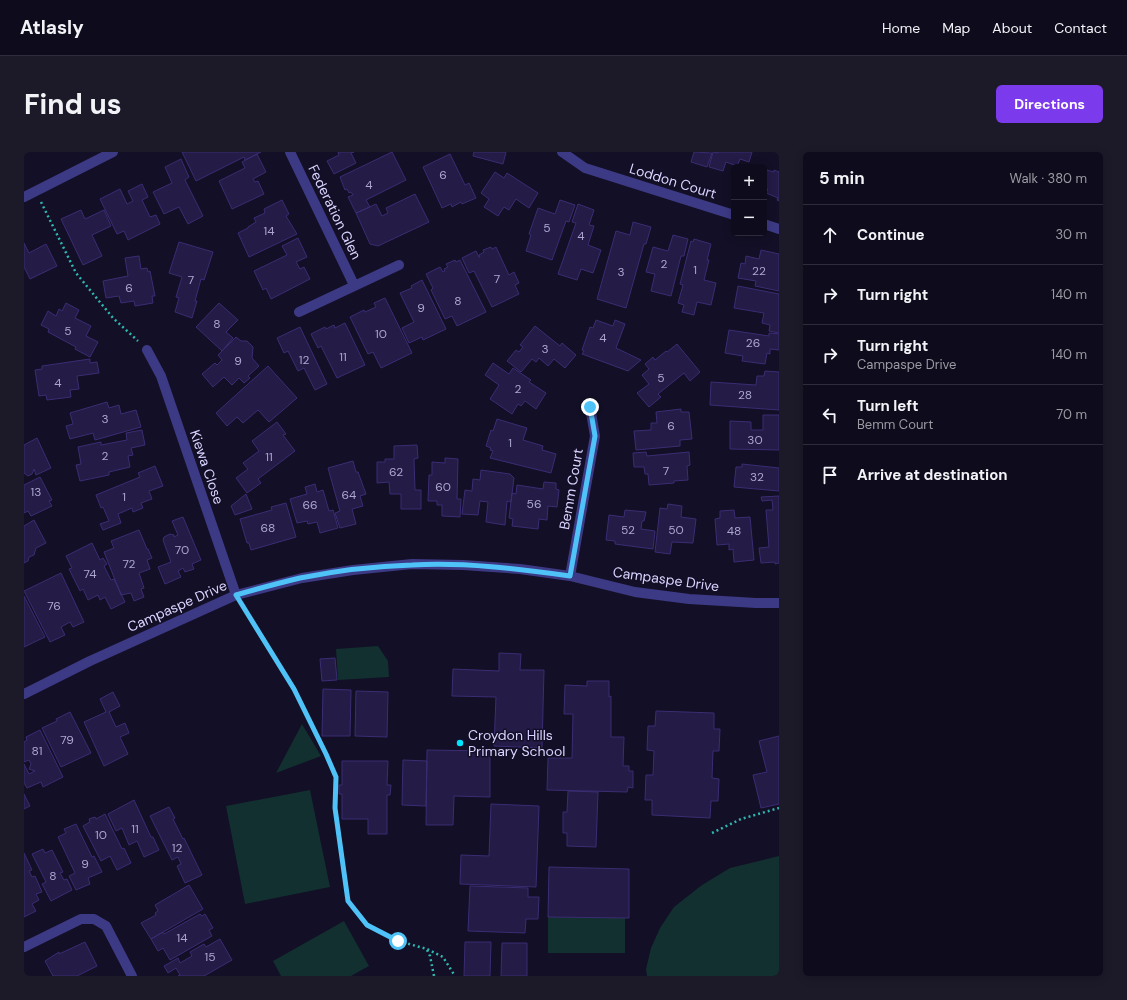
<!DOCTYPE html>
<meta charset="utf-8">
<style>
:root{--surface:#0e0b1c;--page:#1c1929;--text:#f1f3f6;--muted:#9b9ba3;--line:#2e2b3b;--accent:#7c3aed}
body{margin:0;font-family:"DM Sans",sans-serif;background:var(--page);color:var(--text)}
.controls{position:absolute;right:12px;top:12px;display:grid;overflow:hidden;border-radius:6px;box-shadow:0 2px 10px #0003}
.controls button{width:36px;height:36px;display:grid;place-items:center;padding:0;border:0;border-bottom:1px solid var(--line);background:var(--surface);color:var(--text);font:20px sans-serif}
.stop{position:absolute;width:12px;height:12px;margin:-9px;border:3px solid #4fc3f7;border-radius:50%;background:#fff}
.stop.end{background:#4fc3f7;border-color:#fff;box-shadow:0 1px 4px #0008}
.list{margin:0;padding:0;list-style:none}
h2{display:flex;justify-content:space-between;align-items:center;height:52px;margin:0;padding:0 16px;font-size:17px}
h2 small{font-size:13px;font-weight:400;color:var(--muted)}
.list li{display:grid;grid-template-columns:26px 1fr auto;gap:12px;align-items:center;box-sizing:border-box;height:60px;padding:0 16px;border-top:1px solid var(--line)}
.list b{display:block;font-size:15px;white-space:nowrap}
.list p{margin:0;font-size:13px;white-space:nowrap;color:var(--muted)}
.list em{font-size:13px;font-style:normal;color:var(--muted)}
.icon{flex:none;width:22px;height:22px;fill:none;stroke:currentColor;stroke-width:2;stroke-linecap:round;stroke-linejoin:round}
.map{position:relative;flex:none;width:755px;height:824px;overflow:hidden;border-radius:6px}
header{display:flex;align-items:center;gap:24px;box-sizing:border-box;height:56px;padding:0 20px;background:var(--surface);border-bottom:1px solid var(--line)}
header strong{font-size:19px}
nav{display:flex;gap:22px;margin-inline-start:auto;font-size:14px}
.intro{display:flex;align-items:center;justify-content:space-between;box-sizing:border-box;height:96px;padding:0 24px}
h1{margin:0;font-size:28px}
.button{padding:10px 18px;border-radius:6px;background:var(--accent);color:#fff;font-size:14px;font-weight:700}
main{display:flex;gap:24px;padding:0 24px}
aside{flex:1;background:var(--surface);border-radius:6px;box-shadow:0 2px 10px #0003}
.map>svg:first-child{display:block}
.green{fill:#12302f}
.building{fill:#241b47;stroke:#3b2d73}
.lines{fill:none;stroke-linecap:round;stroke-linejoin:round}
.path{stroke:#2fb8b0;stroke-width:2.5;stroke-dasharray:2 3;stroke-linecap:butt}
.minor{stroke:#3d3a85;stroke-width:10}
.route{stroke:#4fc3f7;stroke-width:5}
.poi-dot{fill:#00e5ff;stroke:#130f26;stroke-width:1.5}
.labels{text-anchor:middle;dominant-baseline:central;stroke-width:3;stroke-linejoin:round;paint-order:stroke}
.number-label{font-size:12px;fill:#aca6d1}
.street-label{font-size:14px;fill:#d9d4ff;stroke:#130f26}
.poi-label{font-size:14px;fill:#d9d4ff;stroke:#130f26;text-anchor:start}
</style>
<header>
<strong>Atlasly</strong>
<nav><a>Home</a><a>Map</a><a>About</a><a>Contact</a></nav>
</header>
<div class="intro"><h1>Find us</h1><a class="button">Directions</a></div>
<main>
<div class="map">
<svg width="755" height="824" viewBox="0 0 755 824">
<rect width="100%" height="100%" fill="#130f26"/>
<path class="green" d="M354 494 364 509 365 525 314 528 312 497Z
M278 572 297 604 252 621Z
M286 638 306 735 221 752 202 654Z
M755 704V824H623L622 817 627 796 636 776 650 755 678 733 706 716Z
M524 765 601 766V801H524Z
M320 769 345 814 327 824H257L249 809Z"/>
<path class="building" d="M158 0H237L221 8 220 5 172 29Z
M314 0H330L327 1 332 11 310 22 303 9 315 3Z
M368 0 382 28 342 48 346 55 332 61 324 45 329 43 327 40 325 41 323 37 321 38 316 25Z
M450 0H482L479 12 449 4Z
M670 0 688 1 683 15 667 10Z
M689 0 694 1V0H728L725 10 716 7 713 14 702 10 699 19 685 15Z
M233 2 242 20 229 27 231 30 234 29 240 42 208 57 195 29 221 16 218 10Z
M426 2 441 33 445 31 452 46 438 52 437 50 428 55 427 52 418 56 399 15Z
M157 7 165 25 161 28 179 64 164 72 155 55 140 62 129 40 148 31 141 15Z
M743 18 750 20V18L755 20V49L753 48 754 46 742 41 744 37 740 36V25Z
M471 20 480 26 483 21 514 41 505 56 492 47 485 58 480 55 474 64 460 55 465 47 457 41Z
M118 32 124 45 118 48 126 65 132 63 136 72 104 88 100 79 93 82 76 47 96 37 103 52 109 49 104 39Z
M391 42 405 70 354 94 346 92 332 61 352 52 358 64 364 61 362 56Z
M258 48 265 62 262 64 273 82 225 105 214 81 224 76V75L232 70 230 66 241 61 240 57Z
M536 48 551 53 545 70 542 69 528 108 502 99 507 83 505 82 514 56 531 62Z
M554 52 570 58 565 73 570 74 564 93 577 98 569 121 557 117 553 128 534 122 552 71 548 70Z
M57 58 61 67 80 58 87 74 68 83 78 104 59 113 37 67Z
M609 70 627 75 622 92H620L602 156 573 147 592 79 606 83Z
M649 83 664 87 660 104H657L647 144 627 139 631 122 622 120 629 95 644 99Z
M274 86 283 105 272 110 276 117 280 115 286 127 247 147 242 136 239 138 230 119 263 103 258 94Z
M670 87 687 92 683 108H685L680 128 692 131 687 153 673 150 670 163 658 160 660 153 654 151 659 133 656 132 667 89 669 90Z
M155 90 189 100 180 128 177 127 171 149H173L168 166 151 160 155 146 152 145 158 125 145 121Z
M0 91 5 101 22 92 33 114 6 127 0 115Z
M467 95 468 97 472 95 485 123 490 120 495 131 491 133 495 142 468 155 450 119 445 121 438 106 452 99 455 105H456L455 103 460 100 459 98Z
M737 98 755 102V139L731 134 732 129 714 126 717 111 721 112 722 104 735 107Z
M115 104 117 117 123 116 124 120 126 119 131 144H128L129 151 111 154 110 149 97 151 95 144 82 146 79 129 104 124 101 106Z
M431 108 432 110 436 108 462 160 433 174 428 164 421 167 407 138 409 136 402 122 416 115 419 120 421 119 420 117 424 115 422 112Z
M398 128 422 177 399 188 398 185 385 191 378 176 390 170 376 141 388 136 387 134Z
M714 134 755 142V181L745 179 746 173 738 171 740 161 710 156Z
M361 146 388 201 357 216 349 200 344 202 326 165 340 158 341 160 352 155 350 151Z
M42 151 55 158 51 166 67 174 62 184 74 190 66 205 51 197 52 195 24 180 25 177 17 173 24 159 32 164 35 157 38 159Z
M195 151 214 168 202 180 209 186 198 199 172 175Z
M572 168 589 174 591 168 601 172 592 196 617 208 604 219 558 202 560 199 558 198 566 175 569 176Z
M321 171 341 213 313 226 297 194 294 196 287 182 301 175 302 177 310 173 311 176Z
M511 174 536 194 538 191 552 203 541 216 530 207 524 214 515 206 512 210 508 207 497 220 483 209 492 198 495 200 499 195 496 193Z
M276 175 303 232 291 238 280 216 274 219 264 199 260 201 253 186Z
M705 178 745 184V181L755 182V198L746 197V202L743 201 741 212 718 209 719 204 701 201Z
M212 185 217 189H223L229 195 228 206 235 214 224 224 226 226 220 231 215 226 208 233 200 225 189 235 178 222 191 211 193 213 198 208 194 203Z
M653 192 676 220 666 229 660 221 634 242 637 245 625 255 613 241 625 232 618 223 625 217 621 212 629 205 631 208 642 199 643 200Z
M66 207V211L73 210 75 221 53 224 55 237 46 238 47 245 23 248 22 243 15 244 11 218 18 217V214Z
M469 211 485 222 489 216 507 228 505 230 522 241 512 257 501 249 497 254 494 252 488 262 466 247 475 233 461 223Z
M244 214 273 246 245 270 234 258 219 271 213 265 203 274 192 261Z
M741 219 755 220V258L686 253 687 230 732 233 733 224H740Z
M83 250 85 256 95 253 97 262 112 258 117 275 71 288 69 281 46 287 42 274 49 272 46 261Z
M657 257V260H665L668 287 656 288V294L612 298 610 279 627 278V271H633L632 260Z
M739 263H755V298L706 297V269L727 270V278H739Z
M473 267 503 276 499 288 519 294 518 298 532 302 527 321 466 306 469 299 466 298 467 296 462 294 467 278 469 279Z
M253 270 262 282 259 283 271 299 234 327 237 331 223 341 212 326 224 317 219 311 235 299 228 289Z
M118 278 121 293 107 296 109 303 104 304 106 315 85 320V323L56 329 52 313 57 312 54 295 77 290V293L103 288 102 281Z
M13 286 27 316 12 323 10 317 8 322 4 324 0 321V293Z
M393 293 394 306 390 307 391 338H397V357H377V342H366L365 330 353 331V310H361V307H370V294Z
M622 300 623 304 665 300 666 313 663 314 664 328 650 329V331L625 333 624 322H621L620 315H610L609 301Z
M421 306 434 307 433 347H437L436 365 418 364V353H413V349H404L405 323H408V310L421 311Z
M329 309 332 320H334L342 342 336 344 339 354 328 357 332 372 316 376 311 361 316 359 304 316Z
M718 312 755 316V339L710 335 712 315H718Z
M131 314 139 334 125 339 128 347 117 351 119 356 109 360 108 356 94 362 97 371 79 378 76 372 85 369 79 355 77 356 72 343 116 325 114 321Z
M457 318 486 322 490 326 487 350 483 349 481 373 462 370 464 350 456 349 454 363 438 362 441 338 448 339 449 327 456 328Z
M16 325 28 348 25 349 28 354 7 364 4 359 0 361V333Z
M520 330 532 331V337L535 338 533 355 524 354 523 368 515 367 514 377 488 374 489 367 485 366 488 341 492 342 493 333 519 337Z
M291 332 293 340 299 338 305 359 309 358 314 376 296 381 293 370 284 372 283 369 273 371 266 347 283 342 281 335Z
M222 342 228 357 211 363 207 354Z
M755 344V411L751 412V410L737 411 735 396 745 395 742 358H749L748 348 738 349 737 345Z
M262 351 272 385 227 398 225 391H223L216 367 248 358 247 355Z
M644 352 658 354 657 365 672 367 669 391 648 390 646 402 631 400 636 356 643 357Z
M601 358 622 360 620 369H618L617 377 631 379 629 397 591 392V389L582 388 585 363 600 365Z
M710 358 711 366 726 365 730 408 710 410 709 397 705 398V392L693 393 691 367 696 366V359Z
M159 365 177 408 168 412 170 417 161 420 159 416 154 419 157 425 141 432 134 415 147 410 139 388 140 385 146 382 150 383V385L154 383 148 369Z
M10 368 22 391 12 396 10 403 5 405 4 409 0 411V374Z
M115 378 123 397H124L128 406 123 408 126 417 115 421 120 436 117 437 120 445 110 449 107 441 97 443 80 400 90 396 87 389Z
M68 391 76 408 79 406 83 412 80 414 87 428 90 427 101 450 87 457 81 445 76 448 74 443 64 448 59 437 56 439 45 417 48 416 42 404Z
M37 421 60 470 49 475 46 470 37 475 41 483 26 490 0 439Z
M0 444 21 485 0 495Z
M475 501 497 502 496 518H520L518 596 470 594 472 545 428 544 429 517 475 519Z
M311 506 313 528 298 529 296 507Z
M563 529H585V545L587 544V585H600L599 614H605V619H609V636L604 635 603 640 523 638 524 606H548L549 562H540L541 533 563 534Z
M299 537 327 538 326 584H298Z
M332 539 364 540 363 585 331 584Z
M89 540 96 554 85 560 92 575 101 571 105 581 96 585 104 602 80 614 60 570 82 560 76 547Z
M632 559 690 561V577H696L695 599H689L688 626 695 627 694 649H687L686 666 628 663V648H621L622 623H629L630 599 623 598 624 574H631Z
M46 560 67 601 37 615 18 576 33 569 32 567Z
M16 578 39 625 19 635 17 630 3 636 0 631V612L5 622 11 619 5 617 7 612 5 608 0 610V590L3 588 2 585Z
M755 584V652L737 656 729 623 743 620 735 589Z
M403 598 466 599V645L430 644 429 673H402Z
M379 608 403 609 402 654 378 653Z
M318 609H364L363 633H367L366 643H363V682H344V667H318V642H315V633H318Z
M544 639 574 640 572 695 543 694V681H539V660H543Z
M0 642 6 654 0 657Z
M110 648 127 685H129L135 698 120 705 113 689 105 693 98 676 92 679 84 662Z
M467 652 515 654 512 735 436 732 437 703 465 704Z
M145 655 151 666 149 667 159 687 160 686 178 723 161 731 153 714 157 712 154 705 148 708 126 664Z
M81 662 98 697 100 696 107 711 93 718 86 704 77 709 59 674 66 670 65 667 71 665 72 667Z
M52 672 68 705 70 704 78 720 64 726 66 732 52 738 45 724 51 721 34 685 42 681 40 677Z
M19 697 21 701 28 698 39 720 36 721 40 728 43 727 48 738 27 749 18 732 22 730 8 702Z
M0 701 8 718 5 719 8 725 11 724 18 740 12 742 15 748 8 752 12 759 0 765Z
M525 715 605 717V766L524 765Z
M165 733 179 757 127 787 117 771 132 763 131 761 134 759 131 753Z
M446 734 504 736V745H515L514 767H502L501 781 444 779Z
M176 762 178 764 181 762 189 776 185 778 188 784 146 808 139 796 134 799 127 787 139 780 140 782Z
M196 787 208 808 180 824H154L156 823 152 816 144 821 140 814 154 806 156 811 168 804 166 800 180 792 182 795Z
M61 790 73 814 53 824H29L21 809 35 800V802Z
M441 790H467L466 824H440Z
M478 791H503V824H477Z"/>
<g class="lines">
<path class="path" d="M17 50 52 121 89 166 114 189
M219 455 270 537 302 602 312 625 311 656 324 749 343 773 374 789 403 797 419 805 431 824
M688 681 717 667 755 656
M403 798 406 804 410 824"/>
<path class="minor" d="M266 0 330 133
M538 0 561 16 710 63
M0 45 89 0
M740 72 755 77
M275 160 375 113
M123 198 137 224 212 443
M546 424 571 284 566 255
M0 542 66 509 212 443 278 426 329 418 388 412 439 413 496 417 546 424 611 440 665 447 732 451H755
M0 795 57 767H70L82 774 108 824"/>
</g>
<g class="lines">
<path class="route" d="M374 789 343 773 324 749 311 656 312 625 302 602 270 537 212 443C233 437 255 431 276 426 311 419 353 414 388 413 441 410 494 417 546 424L571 284 566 255"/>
</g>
<circle class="poi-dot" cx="436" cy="591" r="4"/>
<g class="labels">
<g class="number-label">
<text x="419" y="23">6</text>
<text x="345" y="33">4</text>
<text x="523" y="76">5</text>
<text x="245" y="79">14</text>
<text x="557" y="84">4</text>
<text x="640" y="112">2</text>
<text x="671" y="118">1</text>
<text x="735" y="119">22</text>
<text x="597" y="120">3</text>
<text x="473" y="127">7</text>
<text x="167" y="128">7</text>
<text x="105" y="136">6</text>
<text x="434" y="149">8</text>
<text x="397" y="156">9</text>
<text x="193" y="172">8</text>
<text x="44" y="179">5</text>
<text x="357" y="182">10</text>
<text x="579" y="186">4</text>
<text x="729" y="191">26</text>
<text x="521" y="197">3</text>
<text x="319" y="205">11</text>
<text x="280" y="208">12</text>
<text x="214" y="209">9</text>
<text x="637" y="226">5</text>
<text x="34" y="231">4</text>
<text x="494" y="237">2</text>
<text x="721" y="243">28</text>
<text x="81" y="267">3</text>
<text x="647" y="274">6</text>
<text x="731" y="288">30</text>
<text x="486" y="291">1</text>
<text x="81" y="304">2</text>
<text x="245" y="305">11</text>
<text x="642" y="319">7</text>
<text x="372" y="320">62</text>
<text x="733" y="325">32</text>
<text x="419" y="335">60</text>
<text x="12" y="340">13</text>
<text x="325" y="343">64</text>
<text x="100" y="345">1</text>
<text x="510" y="352">56</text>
<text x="286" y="353">66</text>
<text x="244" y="376">68</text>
<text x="604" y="378">52</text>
<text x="652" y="378">50</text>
<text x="710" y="379">48</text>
<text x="158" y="398">70</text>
<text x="105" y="412">72</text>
<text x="66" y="422">74</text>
<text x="30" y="454">76</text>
<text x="43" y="588">79</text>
<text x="13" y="599">81</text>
<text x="111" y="677">11</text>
<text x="77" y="683">10</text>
<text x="153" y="696">12</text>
<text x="61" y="712">9</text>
<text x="29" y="724">8</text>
<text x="158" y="786">14</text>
<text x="186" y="805">15</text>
</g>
<g class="street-label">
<text transform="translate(649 29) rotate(17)">Loddon Court</text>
<text transform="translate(311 60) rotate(64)">Federation Glen</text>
<text transform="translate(183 315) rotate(71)">Kiewa Close</text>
<text transform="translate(547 337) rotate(-80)">Bemm Court</text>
<text transform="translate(642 427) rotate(8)">Campaspe Drive</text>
<text transform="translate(153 454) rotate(-24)">Campaspe Drive</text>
</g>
<g class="poi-label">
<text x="444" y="583">Croydon Hills<tspan x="444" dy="16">Primary School</tspan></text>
</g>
</g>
</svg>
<div class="controls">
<button>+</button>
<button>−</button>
</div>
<div class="stop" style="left:374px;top:789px"></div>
<div class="stop end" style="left:566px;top:255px"></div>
</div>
<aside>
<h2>5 min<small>Walk · 380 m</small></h2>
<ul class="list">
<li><svg class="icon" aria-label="ahead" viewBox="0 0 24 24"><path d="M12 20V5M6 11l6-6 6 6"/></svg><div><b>Continue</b></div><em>30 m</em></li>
<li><svg class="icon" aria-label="right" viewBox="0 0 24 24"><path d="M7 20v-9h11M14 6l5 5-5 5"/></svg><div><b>Turn right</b></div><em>140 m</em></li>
<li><svg class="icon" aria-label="right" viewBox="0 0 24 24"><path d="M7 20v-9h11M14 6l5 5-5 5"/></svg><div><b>Turn right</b><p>Campaspe Drive</p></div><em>140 m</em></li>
<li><svg class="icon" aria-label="left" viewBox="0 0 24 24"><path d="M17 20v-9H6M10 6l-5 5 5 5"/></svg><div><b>Turn left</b><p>Bemm Court</p></div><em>70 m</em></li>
<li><svg class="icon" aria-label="arrive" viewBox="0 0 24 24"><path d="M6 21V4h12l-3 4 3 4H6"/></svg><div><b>Arrive at destination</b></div></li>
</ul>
</aside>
</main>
